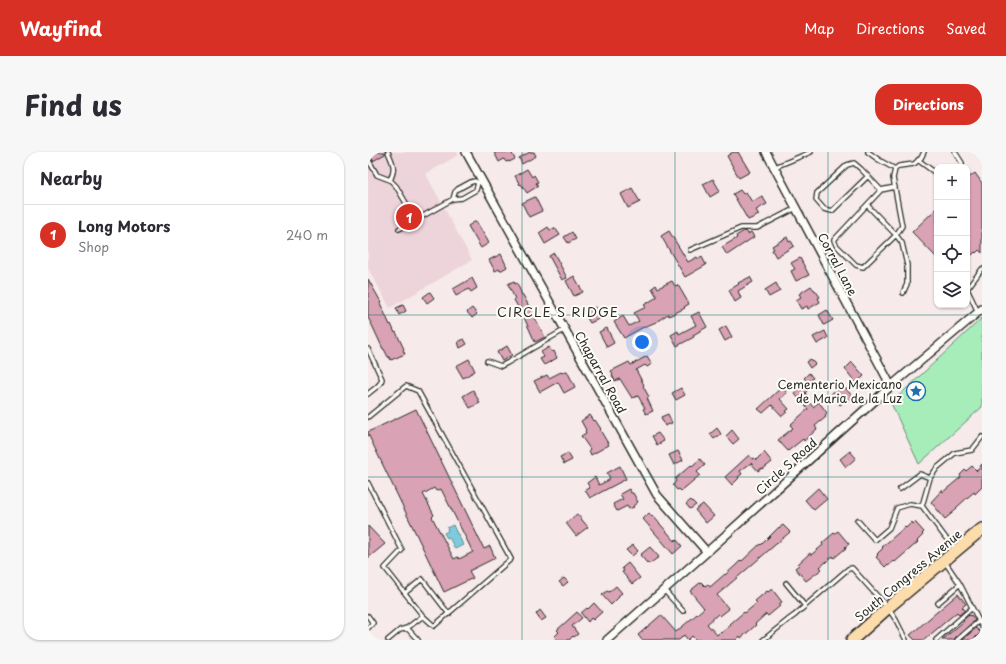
<!DOCTYPE html>
<meta charset="utf-8">
<style>
:root{--surface:#fff;--page:#f7f7f7;--text:#2b2b33;--muted:#7c7c81;--line:#e1e1e2;--accent:#d93025}
body{margin:0;font-family:"Playpen Sans",sans-serif;background:var(--page);color:var(--text)}
.controls{position:absolute;right:12px;top:12px;display:grid;overflow:hidden;border-radius:8px;box-shadow:0 1px 3px #0004}
.controls button{width:36px;height:36px;display:grid;place-items:center;padding:0;border:0;border-bottom:1px solid var(--line);background:var(--surface);color:var(--text);font:20px sans-serif}
.you{position:absolute;left:274px;top:190px;width:14px;height:14px;margin:-10px;border:3px solid #fff;border-radius:50%;background:#1a73e8;box-shadow:0 0 0 6px #1a73e833}
.badge{display:grid;place-items:center;width:26px;height:26px;border-radius:50%;background:var(--accent);color:#fff;font-size:13px;font-weight:700}
.pin{position:absolute;translate:-50% -50%;border:2px solid #fff;box-shadow:0 1px 4px #0006}
.list{margin:0;padding:0;list-style:none}
h2{display:flex;justify-content:space-between;align-items:center;height:52px;margin:0;padding:0 16px;font-size:17px}
h2 small{font-size:13px;font-weight:400;color:var(--muted)}
.list li{display:grid;grid-template-columns:26px 1fr auto;gap:12px;align-items:center;box-sizing:border-box;height:60px;padding:0 16px;border-top:1px solid var(--line)}
.list b{display:block;font-size:15px;white-space:nowrap}
.list p{margin:0;font-size:13px;white-space:nowrap;color:var(--muted)}
.list em{font-size:13px;font-style:normal;color:var(--muted)}
.icon{flex:none;width:22px;height:22px;fill:none;stroke:currentColor;stroke-width:2;stroke-linecap:round;stroke-linejoin:round}
.map{position:relative;flex:none;width:614px;height:488px;overflow:hidden;border-radius:16px}
header{display:flex;align-items:center;gap:24px;box-sizing:border-box;height:56px;padding:0 20px;background:var(--accent);color:#fff}
header strong{font-size:19px}
nav{display:flex;gap:22px;margin-inline-start:auto;font-size:14px}
.intro{display:flex;align-items:center;justify-content:space-between;box-sizing:border-box;height:96px;padding:0 24px}
h1{margin:0;font-size:28px}
.button{padding:10px 18px;border-radius:16px;background:var(--accent);color:#fff;font-size:14px;font-weight:700}
main{display:flex;gap:24px;padding:0 24px}
aside{flex:1;background:var(--surface);border-radius:16px;box-shadow:0 1px 3px #0004}
.map>svg:first-child{display:block}
.built{fill:#edd4da}
.green{fill:#a6edba;stroke:#688c72}
.water{fill:#7ecbdd;stroke:#5d8b96}
.building{fill:#d9a2b5;stroke:#2b2b2b;fill-rule:evenodd}
.lines{fill:none;stroke-linecap:round;stroke-linejoin:round}
.lane-casing{stroke:#2b2b2b;stroke-width:6}
.street-casing{stroke:#2b2b2b;stroke-width:10}
.primary-casing{stroke:#2b2b2b;stroke-width:14}
.lane{stroke:#fdfcf7;stroke-width:3.5}
.street{stroke:#fdfcf7;stroke-width:7}
.primary{stroke:#fddcac;stroke-width:11}
.grid{fill:none;stroke:#0f766e;stroke-width:1;stroke-opacity:0.55}
.labels{text-anchor:middle;dominant-baseline:central;stroke-width:4;stroke-linejoin:round;paint-order:stroke}
.street-label{font-size:12px;fill:#2b2b2b;stroke:#fdfcf7}
.poi-label{font-size:12px;fill:#2b2b2b;stroke:#fdfcf7;text-anchor:end}
.neighbourhood-label{font-size:13px;letter-spacing:1px;fill:#2b2b2b;stroke:#fdfcf7}
</style>
<header>
<strong>Wayfind</strong>
<nav><a>Map</a><a>Directions</a><a>Saved</a></nav>
</header>
<div class="intro"><h1>Find us</h1><a class="button">Directions</a></div>
<main>
<aside>
<h2>Nearby<small></small></h2>
<ul class="list">
<li><span class="badge">1</span><div><b>Long Motors</b><p>Shop</p></div><em>240 m</em></li>
</ul>
</aside>
<div class="map">
<svg width="614" height="488" viewBox="0 0 614 488">
<rect width="100%" height="100%" fill="#f6eaea"/>
<filter id="ink" filterUnits="userSpaceOnUse"><feTurbulence type="fractalNoise" baseFrequency=".025" numOctaves="2"/><feDisplacementMap in="SourceGraphic" scale="8" xChannelSelector="R" yChannelSelector="G"/><feConvolveMatrix kernelMatrix="1 2 1 2 8 2 1 2 1" color-interpolation-filters="sRGB"/></filter>
<g filter="url(#ink)">
<path class="built" d="M0 0H89L90 3 58 22 104 108 22 156 0 116Z"/>
<path class="green" d="M614 166V255L551 312 523 251Z"/>
<path class="water" d="M85 373 89 382H90L91 384 95 393 87 397 81 385 79 386 76 381 80 379 79 376Z"/>
<path class="building" d="M0 0H17V2L5 9 3 5 0 4Z
M126 0H143L147 7 141 10V9L138 10 136 7 131 10Z
M162 0H166L168 4 154 12 151 6Z
M365 0H370L382 20 371 26 359 4Z
M159 17 164 25 166 23 170 30 168 31 170 34 159 41 153 32 152 33 147 24Z
M607 21 614 31V101L611 98 608 101 607 100 599 108V27Z
M345 27 352 39 342 45 335 32Z
M264 36 272 50 260 56 253 42Z
M372 38 375 42 378 40 384 50 394 44 399 52 388 58 391 63 380 68 365 42Z
M167 45 174 59 161 65 154 51Z
M569 56V106L544 80Z
M108 69 121 91 113 96 100 74Z
M180 75 182 78 187 76 192 83 177 92 171 81Z
M301 79 320 110 329 105 330 107 334 105 338 113 317 125 293 84Z
M376 79H378L380 82 383 80 386 85 359 103 354 95 369 86 368 84Z
M204 80 208 87 200 91 196 85Z
M419 85 421 90 423 89 426 94 408 105 404 98 406 97 404 94Z
M186 101 199 126 194 128 181 104Z
M133 102 139 115 132 119 131 117 127 119 121 108Z
M432 106 441 123 428 129 423 119 427 117 423 111Z
M206 124 215 140 206 144 198 129Z
M382 125 385 130 370 139 373 146 367 150 361 138 371 132 370 131Z
M104 126 109 136 103 140 101 137 88 144 85 137Z
M0 127 13 150 12 151 22 173 23 172 27 181 28 180 36 197 35 198 37 202 23 208 21 205H20L16 197H15L3 171 0 166Z
M146 129 147 132 149 131 154 143H155L177 185 167 190 154 161 150 163 147 157 150 155 146 148 147 147 140 132Z
M304 129 307 134 310 133 321 152 316 155 317 156 301 164 300 162 288 170 274 176 256 186 246 170 255 164 261 174 271 169 266 161 278 155 276 153 289 145 284 136 288 133 290 136Z
M408 131 412 139 401 145 397 138Z
M443 134 446 138H447L452 145 450 146 452 150 440 157 439 154 433 157 428 148 433 145 431 142Z
M62 140 66 146 59 151 55 145Z
M35 153 38 159 31 163 28 156Z
M227 155 233 166 222 171 216 161Z
M104 156 109 162 104 166 99 160Z
M459 158 465 168 456 173 451 163Z
M331 160 339 175 325 183 326 185 309 194 303 183 310 179 311 182 328 173 323 164Z
M358 174 364 185 357 189 351 178Z
M239 176 246 191 239 195 231 180Z
M457 179 460 186 449 192 445 185Z
M96 187 99 192 92 196 90 190Z
M139 194 144 203 134 209 129 200Z
M181 195 184 200 186 199 189 206 176 213 172 207 176 205 173 200Z
M279 204 284 212 279 215 277 213 268 218 276 233 275 234 281 245 279 246 285 259 278 262 275 257 277 256 270 244 264 246 252 227 247 229 244 223 245 222 243 219 261 210 263 213Z
M101 207 107 219 95 226 88 214Z
M442 207 447 212 442 216 438 210Z
M484 210 496 224 488 231 477 217Z
M197 219H199L207 235 196 241 190 230 172 240 166 229 179 223 181 226 193 220 194 221Z
M441 221 445 226 440 230 436 226Z
M474 232 485 245 477 251 476 250 472 253 463 242Z
M435 233 440 238 437 241 439 243 437 245 445 255 451 250 459 261 457 263 458 265 447 274 449 277 436 289 435 287 420 299 410 288 425 276 422 273 440 257 426 241Z
M414 235 419 241 412 247 421 257 418 259 419 260 414 264 404 253 395 261 390 257Z
M313 236 317 243 308 248 304 241Z
M105 238 112 251 102 256 95 244Z
M48 257 116 397 122 394 127 406 101 419 105 426 76 440 0 282V280ZM66 336 68 339 73 337 105 400 91 407 90 405 86 407 64 365 66 363 55 342Z
M300 262 304 271 297 274 293 265Z
M222 263 226 269 227 268 233 277 232 278 241 293 223 303 221 298 222 297 213 284 218 281 217 279 218 278 213 269Z
M349 276 353 282 346 287 342 282Z
M364 278 371 287 365 292 358 284Z
M290 281 296 289 289 293 284 284Z
M310 299 315 308 306 313 301 303Z
M482 299 488 306 478 315 472 307Z
M396 300 404 310 395 317 394 316 390 319 383 311 372 319 374 322 370 325 371 326 364 333 357 325 381 303 384 307 386 306 388 308Z
M200 301 204 308 196 312 192 305Z
M332 307 337 313 329 320 332 323 313 339 311 337 309 338 305 333 308 329 307 327 323 313 324 314Z
M614 312V335L607 342 606 340 599 346 588 356 589 357 577 367 563 350 574 338 575 340 593 325 592 323 597 318 598 319 604 314 609 319Z
M252 314 258 327 222 346 217 338 222 336 219 331 227 325 231 333 241 328V326H242L239 321Z
M450 336 459 347 446 358 437 348Z
M261 337 263 341H265L270 350 265 354 266 355 261 357 259 354 249 359 245 352 255 347 252 342Z
M323 348 328 353 322 357 318 352Z
M335 352 346 364 338 371 327 358Z
M281 361 284 365 285 364 307 389 308 387 314 394 305 402 275 367Z
M209 362 220 375 208 384 198 371Z
M544 370 545 372 547 370 556 380 554 382 555 383 549 389 550 390 527 410 526 409 520 414 519 413 517 415 508 405 510 403 509 402 515 396 514 395 537 375 538 376Z
M415 373 422 380 349 443 361 457 352 464 350 462 339 472 349 483 352 480 353 481 363 473 362 472 376 460 377 461 389 451 387 449 399 439 400 440 404 437 414 450 411 452 412 454 400 464 398 462 387 472 388 473 373 486 372 484 368 488H328L324 484 320 488 316 483 311 488H274L270 483 293 463 308 480 336 456 322 439 333 430 337 434 340 432 342 435 357 422V423L367 414 373 408 374 409 392 392 393 393 411 375V376Z
M0 374 17 392 0 406Z
M470 379 481 392 477 395 478 396 466 406 465 404 452 415 454 417 438 429 427 416 431 413 430 412 442 401 443 403 455 393 454 391 466 381V382Z
M265 393 270 399 264 404 258 398Z
M282 395 291 405 281 412 280 410 279 411 272 403Z
M260 411 272 426 264 432 254 420 256 419 254 416Z
M196 426 200 430 195 434 191 430Z
M248 434 254 441 250 444 251 445 243 453 234 443 239 439 241 440Z
M590 442 598 452 594 455 597 458 591 463 589 460 556 488H547L542 483Z
M226 451 234 460 225 468 223 466 220 470 213 461 219 456 220 457Z
M172 458 178 466 173 469 168 462Z
M209 460 214 466 204 474 210 482 206 485 205 484 201 488H189L186 485 191 480 189 478Z
M601 463 602 464 603 463 607 468 587 486 586 488H574L596 469 595 468Z
M608 476 613 481 604 488H594Z"/>
<g class="lines">
<g class="lane-casing">
<path id="lane" d="M20 0C25 11 28 17 22 28
M500 0 511 8 527 17
M587 0 594 11V15
M0 7 9 23 22 28 28 34 48 68 85 47 94 46 108 38 110 31 113 29
M550 8 569 22
M407 15 443 0
M500 24 464 59 456 57 448 48 449 41 479 13 486 11 493 17 513 38
M85 47 87 40 90 37 103 30 107 29 110 31
M499 53 528 83 495 115 488 113 468 93 466 88 513 38 527 35
M31 77 48 68
M322 98 373 76H389L428 56
M535 141 539 132V113L534 91 528 83 534 74 525 26 527 17 531 14 546 12 553 6 556 0
M610 160 599 137 614 117
M0 197 14 227C13 234 5 237 0 242
M119 209 133 214 139 211 196 178
M0 265 38 234 50 239 143 407 66 474 55 464 17 416 34 398 0 331
M532 337 552 322 562 326
M554 354 577 385 589 397
M489 368 507 388 521 376 529 356 542 352 554 354 562 326 569 316 587 301 604 298 614 285
M577 410 592 432 614 475
M418 431 437 454
M296 438 315 459
M37 441 54 427 81 462
M570 451 592 432
M0 464 5 471 0 476
M39 476 50 488
M20 488 32 478 39 476 55 464
M395 488 420 468 427 463 437 454 480 417 484 416 520 456 528 468 538 488
M568 488 604 456
M589 488 611 469
M609 488 614 484"/>
</g>
<g class="street-casing">
<path id="street" d="M98 0 289 343 339 400
M398 0 523 234
M239 488 339 400 523 234 614 157"/>
</g>
<g class="primary-casing">
<path id="primary" d="M484 488 523 453 614 377"/>
</g>
<use href="#lane" class="lane"/>
<use href="#street" class="street"/>
<use href="#primary" class="primary"/>
</g>
</g>
<path class="grid" d="M154 0V488M307 0V488M460 0V488M0 163H614M0 325H614"/>
<defs>
<g id="sight-ring" transform="scale(1)"><circle r="9.5" fill="#fdfcf7" stroke="#1f6fb2" stroke-width="1.5"/><path d="M0-6L1.8-2.2L6-1.7L2.9 1.2L3.7 5.4L0 3.3L-3.7 5.4L-2.9 1.2L-6-1.7L-1.8-2.2Z" fill="#1f6fb2"/></g>
</defs>
<g fill-rule="evenodd">
<use href="#sight-ring" x="548" y="239"/>
</g>
<g class="labels">
<g class="street-label">
<text transform="translate(470 112) rotate(62)">Corral Lane</text>
<text transform="translate(233 220) rotate(61)">Chaparral Road</text>
<text transform="translate(418 314) rotate(-42)">Circle S Road</text>
<text transform="translate(540 423) rotate(-40)">South Congress Avenue</text>
</g>
<g class="poi-label">
<text x="534" y="232">Cementerio Mexicano<tspan x="534" dy="14">de Maria de la Luz</tspan></text>
</g>
<g class="neighbourhood-label">
<text x="190" y="159">CIRCLE S RIDGE</text>
</g>
</g>
</svg>
<div class="controls">
<button>+</button>
<button>−</button>
<button><svg class="icon" aria-label="locate" viewBox="0 0 24 24"><circle cx="12" cy="12" r="6"/><path d="M12 2v4M12 18v4M2 12h4M18 12h4"/></svg></button>
<button><svg class="icon" aria-label="layers" viewBox="0 0 24 24"><path d="M12 4l9 5-9 5-9-5zM3 14l9 5 9-5"/></svg></button>
</div>
<div class="you"></div>
<div class="pin badge" style="left:41px;top:65px">1</div>
</div>
</main>
